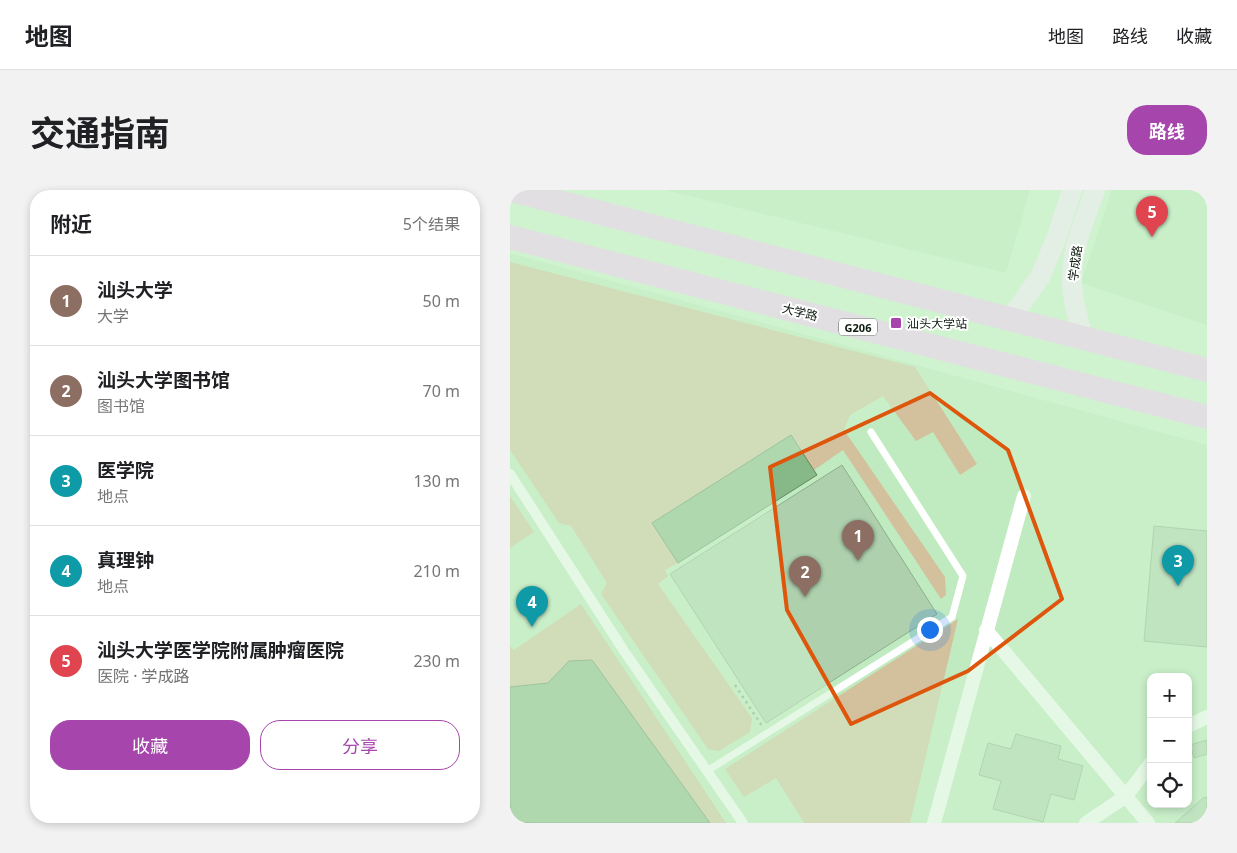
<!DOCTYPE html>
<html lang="zh">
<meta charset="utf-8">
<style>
:root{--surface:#fff;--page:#f2f2f2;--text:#202124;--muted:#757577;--line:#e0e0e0;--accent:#a646ad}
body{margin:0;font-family:"Noto Sans","Noto Sans SC",sans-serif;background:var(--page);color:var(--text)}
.controls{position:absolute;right:15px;bottom:15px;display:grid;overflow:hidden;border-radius:10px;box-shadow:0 2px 8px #0003}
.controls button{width:45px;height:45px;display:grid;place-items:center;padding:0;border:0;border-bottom:1px solid var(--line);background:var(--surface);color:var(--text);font:25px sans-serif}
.you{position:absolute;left:419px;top:439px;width:18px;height:18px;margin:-12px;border:4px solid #fff;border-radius:50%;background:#1a73e8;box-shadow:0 0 0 8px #1a73e833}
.badge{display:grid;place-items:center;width:32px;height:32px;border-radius:50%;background:var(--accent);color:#fff;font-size:16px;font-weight:700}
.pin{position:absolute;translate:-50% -41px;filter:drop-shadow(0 1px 2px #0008)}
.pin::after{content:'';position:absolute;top:26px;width:18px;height:15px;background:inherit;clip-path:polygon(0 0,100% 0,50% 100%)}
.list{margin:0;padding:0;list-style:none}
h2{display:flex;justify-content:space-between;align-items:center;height:65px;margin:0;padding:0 20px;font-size:21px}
h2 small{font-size:16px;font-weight:400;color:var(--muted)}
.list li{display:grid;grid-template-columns:32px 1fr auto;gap:15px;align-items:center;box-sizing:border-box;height:90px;padding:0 20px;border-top:1px solid var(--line)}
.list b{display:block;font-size:19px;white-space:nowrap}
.list p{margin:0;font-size:16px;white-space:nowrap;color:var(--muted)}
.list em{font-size:16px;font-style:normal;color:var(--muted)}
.actions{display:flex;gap:10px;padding:15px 20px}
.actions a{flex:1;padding:11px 0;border:1px solid var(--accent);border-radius:20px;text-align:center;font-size:18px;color:var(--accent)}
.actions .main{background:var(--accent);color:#fff}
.icon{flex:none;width:28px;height:28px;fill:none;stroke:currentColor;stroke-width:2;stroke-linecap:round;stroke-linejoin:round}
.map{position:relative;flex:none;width:697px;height:633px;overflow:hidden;border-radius:20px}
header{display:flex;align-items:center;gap:30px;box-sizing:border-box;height:70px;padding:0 25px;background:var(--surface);border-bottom:1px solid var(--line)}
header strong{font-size:24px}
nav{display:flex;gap:28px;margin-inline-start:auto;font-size:18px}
.intro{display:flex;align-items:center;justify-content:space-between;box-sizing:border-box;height:120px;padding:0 30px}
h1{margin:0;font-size:35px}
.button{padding:12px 22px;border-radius:20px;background:var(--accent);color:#fff;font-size:18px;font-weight:700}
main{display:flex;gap:30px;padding:0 30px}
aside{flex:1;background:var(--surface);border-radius:20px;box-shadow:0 2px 8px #0003}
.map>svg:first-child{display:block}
.built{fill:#c0eac0;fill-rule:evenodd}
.green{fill:#d3c19d}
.water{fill:#87b887;stroke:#628862}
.building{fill:#aed0ad;stroke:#8cae8c}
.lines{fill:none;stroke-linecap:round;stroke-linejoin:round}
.path{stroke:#87a287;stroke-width:2.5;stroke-dasharray:2.5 4;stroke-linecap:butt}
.service{stroke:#fff;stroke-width:7}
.pedestrian{stroke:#fff;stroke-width:10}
.minor{stroke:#fff;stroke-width:14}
.secondary{stroke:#fbeafc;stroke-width:20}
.trunk{stroke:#f6c8f8;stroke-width:24}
.marked{fill:none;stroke:#dd560c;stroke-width:4;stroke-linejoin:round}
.poi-dot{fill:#a646ad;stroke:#fff;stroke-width:2}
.labels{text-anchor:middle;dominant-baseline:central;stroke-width:4;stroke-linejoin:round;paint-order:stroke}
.shield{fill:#fff;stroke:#555e56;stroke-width:1}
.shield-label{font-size:11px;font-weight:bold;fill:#0c190d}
.street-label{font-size:12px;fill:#0c190d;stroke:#fff}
.poi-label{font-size:12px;fill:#0c190d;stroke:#fff;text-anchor:start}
</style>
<header>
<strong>地图</strong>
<nav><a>地图</a><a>路线</a><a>收藏</a></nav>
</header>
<div class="intro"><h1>交通指南</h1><a class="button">路线</a></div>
<main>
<aside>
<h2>附近<small>5个结果</small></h2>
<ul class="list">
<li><span class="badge" style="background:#8d6e63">1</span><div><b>汕头大学</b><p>大学</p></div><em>50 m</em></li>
<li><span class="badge" style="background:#8d6e63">2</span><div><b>汕头大学图书馆</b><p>图书馆</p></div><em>70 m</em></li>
<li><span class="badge" style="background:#0f9aa8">3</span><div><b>医学院</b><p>地点</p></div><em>130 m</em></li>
<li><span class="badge" style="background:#0f9aa8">4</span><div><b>真理钟</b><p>地点</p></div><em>210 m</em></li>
<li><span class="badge" style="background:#e0444e">5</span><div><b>汕头大学医学院附属肿瘤医院</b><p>医院 · 学成路</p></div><em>230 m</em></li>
</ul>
<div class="actions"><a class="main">收藏</a><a>分享</a></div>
</aside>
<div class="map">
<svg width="697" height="633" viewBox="0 0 697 633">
<rect width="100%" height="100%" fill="#cff3cf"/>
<path class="built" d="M155 0H520L496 83Z
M602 0H697V135L571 93Z
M0 63 697 255V633H0ZM641 487H678V614H641Z"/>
<path class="green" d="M0 72 405 177 467 274 450 285 423 242 406 251 373 206 340 225 334 240 435 387 436 405 431 409 333 260 304 280 281 245 143 333 168 373 155 380 158 386 148 394 242 528 240 542 209 561 198 559 91 404 97 393 61 336 49 333 0 260Z
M0 306 24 342 0 358Z
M71 414 216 633H0V456L4 460Z
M448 429 400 633H294L266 588 234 607 215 579Z"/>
<path class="water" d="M281 245 307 285 168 373 142 333Z
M82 470 200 633H0V497L38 493 59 471Z"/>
<path class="building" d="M332 275 427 424 256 533 160 384Z
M644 336 697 341V457L634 451Z
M506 544 551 556 548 569 573 576 564 610 541 604 533 632 483 619 491 591 469 585 478 553 501 559Z
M697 550V564L684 568 680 555Z
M697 607V633H665L693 608Z"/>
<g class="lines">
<path class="path" d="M225 495 252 536"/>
<path class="service" d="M197 581 442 427 453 386 361 242"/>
<path class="pedestrian" d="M0 284 114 461 233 633"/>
<path class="minor" d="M476 440 638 633
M678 536 697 527
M424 633 514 306
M576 633 616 606 641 573"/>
<path class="secondary" d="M501 128 530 87 546 49 562 0
M573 147C568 127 561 107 562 86 562 57 576 27 585 0"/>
<path class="trunk" d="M2 0 697 180
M0 47 697 227"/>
</g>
<path d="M0 0H697V633H0ZM420 203 498 260 552 409 458 481 341 534 277 420 260 277Z" fill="#cff3cf" fill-opacity=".55" fill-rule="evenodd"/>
<path class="marked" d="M420 203 498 260 552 409 458 481 341 534 277 420 260 277Z"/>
<rect class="poi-dot" x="380" y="127" width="12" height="12" rx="2.5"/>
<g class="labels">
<rect class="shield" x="329" y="128.5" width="38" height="17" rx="4"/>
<g class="shield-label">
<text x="348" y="137">G206</text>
</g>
<g class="street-label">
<text transform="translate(565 73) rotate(-82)">学成路</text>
<text transform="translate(290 122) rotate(14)">大学路</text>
</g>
<g class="poi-label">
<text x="397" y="133">汕头大学站</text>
</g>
</g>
</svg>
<div class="controls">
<button>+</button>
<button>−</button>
<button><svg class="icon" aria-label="locate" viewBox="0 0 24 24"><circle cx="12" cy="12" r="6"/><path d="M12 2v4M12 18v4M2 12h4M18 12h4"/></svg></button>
</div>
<div class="you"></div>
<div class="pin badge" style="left:348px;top:371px;background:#8d6e63">1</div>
<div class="pin badge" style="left:295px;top:407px;background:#8d6e63">2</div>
<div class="pin badge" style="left:668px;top:396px;background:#0f9aa8">3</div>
<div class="pin badge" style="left:22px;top:437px;background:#0f9aa8">4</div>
<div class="pin badge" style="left:642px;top:47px;background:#e0444e">5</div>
</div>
</main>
